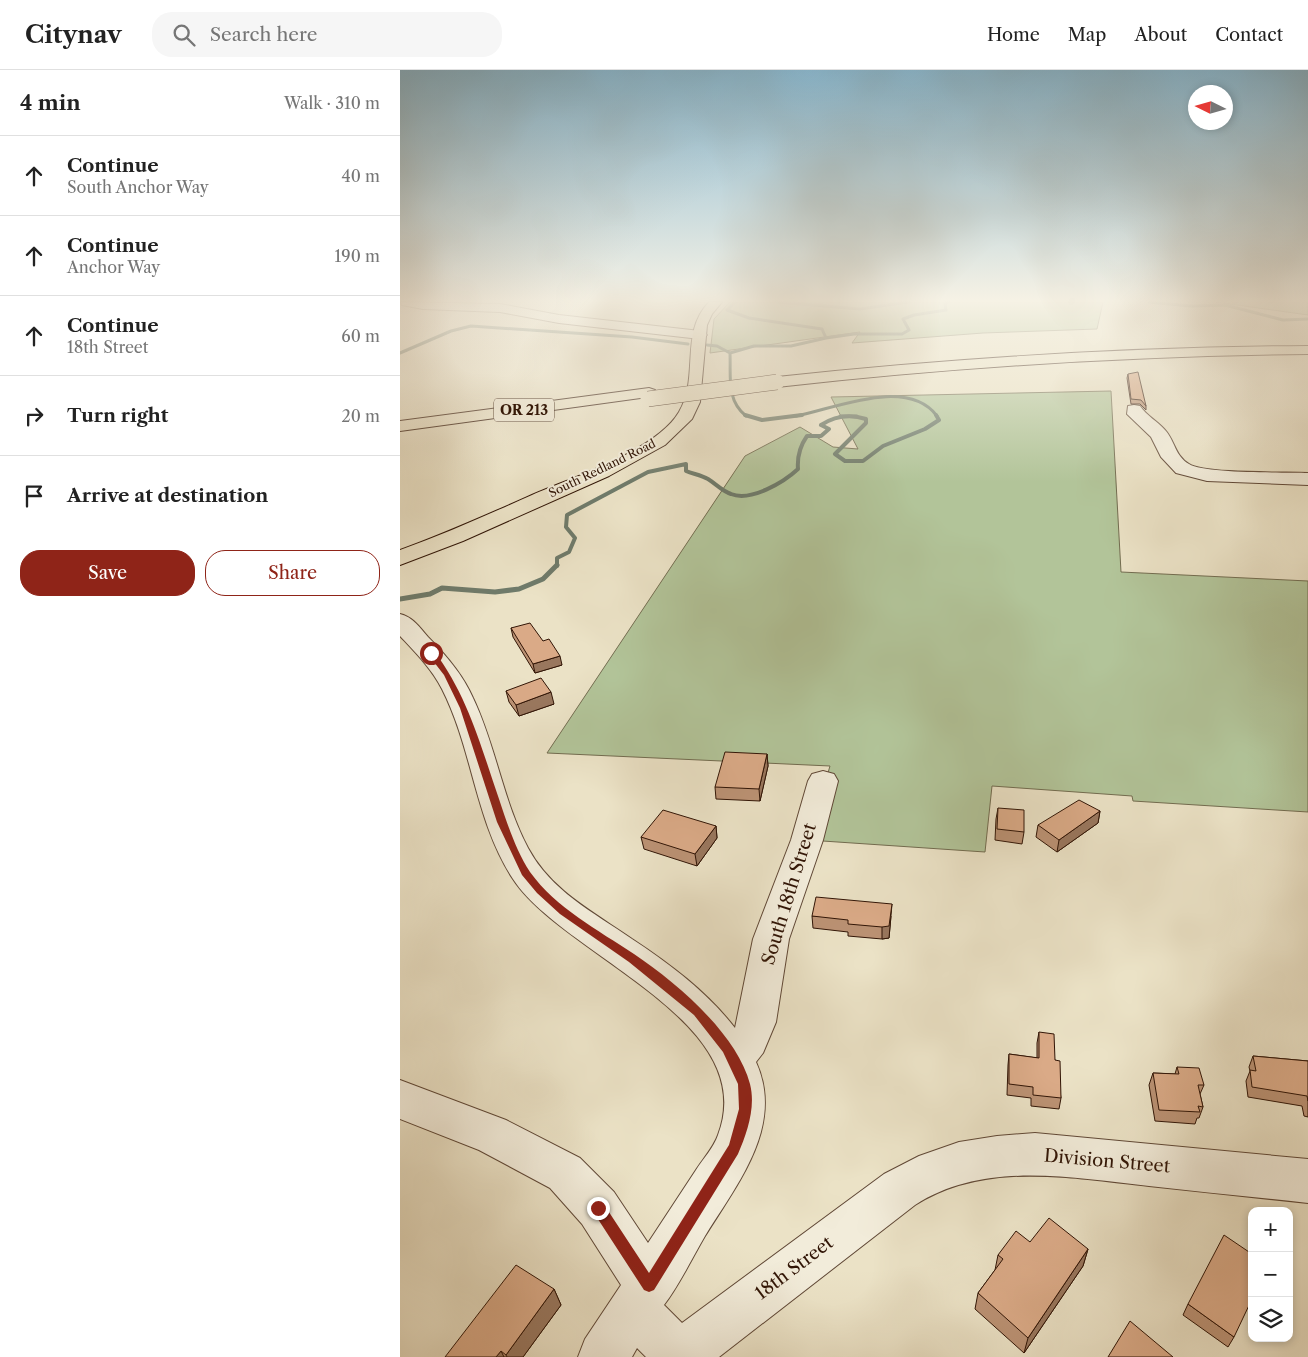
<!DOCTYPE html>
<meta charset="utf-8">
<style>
:root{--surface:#fff;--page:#f6f6f6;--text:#222;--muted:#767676;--line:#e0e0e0;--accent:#8f2418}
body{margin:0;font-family:"Libre Caslon Text",serif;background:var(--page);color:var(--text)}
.controls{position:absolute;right:15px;bottom:15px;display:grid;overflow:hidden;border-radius:10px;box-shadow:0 2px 8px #0003}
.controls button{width:45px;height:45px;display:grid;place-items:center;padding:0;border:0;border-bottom:1px solid var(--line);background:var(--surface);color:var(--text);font:25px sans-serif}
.compass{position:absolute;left:788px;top:15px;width:45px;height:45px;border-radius:50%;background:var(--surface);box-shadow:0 2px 8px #0003;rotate:275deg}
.stop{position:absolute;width:15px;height:15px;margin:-11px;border:4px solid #8f2418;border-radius:50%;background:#fff}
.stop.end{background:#8f2418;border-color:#fff;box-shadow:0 1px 5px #0008}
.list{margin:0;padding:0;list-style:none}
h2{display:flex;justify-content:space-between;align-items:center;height:65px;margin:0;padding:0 20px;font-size:21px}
h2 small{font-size:16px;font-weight:400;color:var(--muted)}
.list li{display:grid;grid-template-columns:32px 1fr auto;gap:15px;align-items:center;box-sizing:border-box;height:80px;padding:0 20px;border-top:1px solid var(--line)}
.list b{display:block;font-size:19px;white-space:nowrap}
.list p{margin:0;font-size:16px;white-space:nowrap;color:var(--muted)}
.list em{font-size:16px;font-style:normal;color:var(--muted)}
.actions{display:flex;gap:10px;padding:15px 20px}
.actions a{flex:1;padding:11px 0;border:1px solid var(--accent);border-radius:20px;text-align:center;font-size:18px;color:var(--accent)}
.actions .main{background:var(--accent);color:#fff}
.icon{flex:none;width:28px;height:28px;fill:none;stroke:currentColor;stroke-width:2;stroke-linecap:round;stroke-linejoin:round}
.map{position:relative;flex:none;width:908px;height:1287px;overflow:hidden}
header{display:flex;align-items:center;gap:30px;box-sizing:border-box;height:70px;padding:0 25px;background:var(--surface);border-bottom:1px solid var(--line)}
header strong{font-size:24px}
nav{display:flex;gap:28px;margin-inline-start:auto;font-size:18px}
.search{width:350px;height:45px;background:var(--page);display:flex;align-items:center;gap:12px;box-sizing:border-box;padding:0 18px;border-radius:20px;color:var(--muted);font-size:19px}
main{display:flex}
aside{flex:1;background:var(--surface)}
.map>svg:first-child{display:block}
.green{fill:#b2c499;stroke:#726c50}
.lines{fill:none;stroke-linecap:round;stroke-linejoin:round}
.stream-far2{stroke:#6f7b6b;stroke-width:3}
.stream-far1{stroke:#6f7b6b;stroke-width:4}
.stream{stroke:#6f7b6b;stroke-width:5}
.minor-casing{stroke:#604836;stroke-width:2}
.major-casing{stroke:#311506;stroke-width:2}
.highway-casing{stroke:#311506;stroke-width:2}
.minor{fill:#f2ecda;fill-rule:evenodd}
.major{fill:#ebe2c6;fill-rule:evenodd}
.highway{fill:#ebe2c6;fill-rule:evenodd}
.highway-bridge-casing{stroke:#311506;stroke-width:16;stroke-linecap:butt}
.highway-bridge{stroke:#ebe2c6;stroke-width:15}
.wall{fill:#bb9274;stroke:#311506}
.shaded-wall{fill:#99775e;stroke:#311506}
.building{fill:#daaa87;stroke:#311506}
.route{fill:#8f2418}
.labels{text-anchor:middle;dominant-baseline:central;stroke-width:4;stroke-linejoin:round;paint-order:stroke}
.far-street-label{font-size:12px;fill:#311506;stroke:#f2ecda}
.shield{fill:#f2ecda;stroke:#6b5646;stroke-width:1}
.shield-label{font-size:14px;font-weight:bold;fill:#311506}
.near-street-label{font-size:18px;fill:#311506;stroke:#f2ecda}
</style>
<header>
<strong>Citynav</strong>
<div class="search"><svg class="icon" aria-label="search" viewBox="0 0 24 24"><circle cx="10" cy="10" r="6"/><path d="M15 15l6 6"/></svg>Search here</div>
<nav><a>Home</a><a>Map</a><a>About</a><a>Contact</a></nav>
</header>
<main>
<aside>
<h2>4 min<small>Walk · 310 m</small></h2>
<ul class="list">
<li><svg class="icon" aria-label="ahead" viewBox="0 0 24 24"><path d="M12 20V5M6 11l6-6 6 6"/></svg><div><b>Continue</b><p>South Anchor Way</p></div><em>40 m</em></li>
<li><svg class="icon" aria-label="ahead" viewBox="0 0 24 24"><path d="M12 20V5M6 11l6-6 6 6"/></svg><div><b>Continue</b><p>Anchor Way</p></div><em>190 m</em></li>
<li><svg class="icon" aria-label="ahead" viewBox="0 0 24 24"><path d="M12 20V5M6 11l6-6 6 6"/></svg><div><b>Continue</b><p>18th Street</p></div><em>60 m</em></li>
<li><svg class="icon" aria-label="right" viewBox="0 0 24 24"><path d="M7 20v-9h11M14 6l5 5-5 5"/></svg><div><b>Turn right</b></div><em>20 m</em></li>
<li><svg class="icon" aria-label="arrive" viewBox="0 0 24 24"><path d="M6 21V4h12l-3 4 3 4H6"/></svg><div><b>Arrive at destination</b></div></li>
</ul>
<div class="actions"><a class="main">Save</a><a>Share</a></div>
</aside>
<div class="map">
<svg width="908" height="1287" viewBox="0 0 908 1287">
<rect width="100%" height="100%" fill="#ebe2c6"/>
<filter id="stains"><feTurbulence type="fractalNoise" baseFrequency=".004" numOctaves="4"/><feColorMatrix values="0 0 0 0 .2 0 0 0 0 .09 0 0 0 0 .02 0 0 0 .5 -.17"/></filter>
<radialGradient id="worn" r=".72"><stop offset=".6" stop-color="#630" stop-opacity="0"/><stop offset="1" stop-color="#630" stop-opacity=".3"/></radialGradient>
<path class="green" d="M330 232H703L697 259 583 263 452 273 460 262 310 283 314 249Z
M816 232H908V245Z
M711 321 721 502 908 511V742L733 731 732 726 592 716 585 782 408 770 430 696 147 683 345 386 400 357 433 377 458 379 431 327Z"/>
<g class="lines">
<path class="stream-far2" d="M335 232 327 240 349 248 422 259 426 268 391 276H354L330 283C331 307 326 330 346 346
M377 232 460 239 508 232
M749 232 791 236 825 235 883 250 908 249
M426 268 454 264H502L509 260 503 249 514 245 546 240 545 234 548 232
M307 275 317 276 330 283
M0 283 51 261 71 256 232 267 288 274
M396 346C434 339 507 306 537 346
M440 346H457"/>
<path class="stream-far1" d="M345 345 362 350 402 345
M157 496V488L169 482 175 468 166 457 167 445 248 402 286 394V401C293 404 301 405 308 409 316 414 322 421 331 424 351 432 384 412 398 399 397 386 400 376 407 366H421L429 359 421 355C435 346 450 344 466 349V353L435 384 445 391H463L483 376 525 359 539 350 536 345"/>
<path class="stream" d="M0 529 30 524 42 518 95 522 119 519 143 509 157 495"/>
<g class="minor-casing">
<path id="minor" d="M1 232 100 234 159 245 300 261 307 265 300 269 159 253 100 242 23 239 2 235Z
M734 335 740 336C747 346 757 351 765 360 775 371 775 386 789 394 804 404 886 402 908 403V415L807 411 776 403 761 387 751 367 727 344 728 336Z
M0 544C13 547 20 558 28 567 46 585 63 605 73 628 96 676 103 731 128 778 151 821 193 842 232 869 270 894 307 922 335 958L353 869 391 770 408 711 412 704 423 701 434 704 438 711 423 770 389 869 376 952 363 983 356 992C385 1056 337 1114 305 1166 292 1188 280 1214 264 1235L282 1253 484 1104 519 1086 559 1072 597 1066 635 1063 908 1089V1133C855 1127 802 1122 749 1116 671 1108 585 1090 515 1135L319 1287H246L237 1278 232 1287H178L185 1269 221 1215 182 1154 150 1118 79 1080 0 1049V1010L106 1050 180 1088 214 1122 248 1173C264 1149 280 1124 296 1100 303 1089 314 1077 318 1065 362 950 163 886 113 809 75 751 73 680 42 619 32 599 15 582 0 566Z"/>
</g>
<g class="major-casing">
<path id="major" d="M309 232H322L312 244 307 255 300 332 292 349 265 375 209 406 63 471 0 495V480C45 464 89 444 132 425 173 407 256 381 279 342 300 307 279 263 309 232Z"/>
</g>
<g class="highway-casing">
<path id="highway" d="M908 276V284C730 286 554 297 377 317L369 312 377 307C554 288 730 277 908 276Z
M249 318 255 320 257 323 255 326 0 361V351Z"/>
</g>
<use href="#minor" class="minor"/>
<use href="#major" class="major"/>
<use href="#highway" class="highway"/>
<g class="highway-bridge-casing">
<path id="highway-bridge" d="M248 329 377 312"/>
</g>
<use href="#highway-bridge" class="highway-bridge"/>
</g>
<path class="wall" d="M728 304 746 336V340L740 334H731L727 308Z
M111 558 143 571 162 595 135 603 113 567Z
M106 621 154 634 119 646 109 632Z
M367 684 368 696 360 731 316 729 315 717Z
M598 738 624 762 622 774 595 770 596 749Z
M700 741 698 753 657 782 636 767 638 755Z
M316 756 317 768 297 796 244 779 241 767Z
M412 846H491L489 868 482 869 448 866V862L413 858Z
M639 962 655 990 661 1028 659 1039 631 1036V1028L607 1025 608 995 609 984 637 988V973Z
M853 986 908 991V1047L904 1046 902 1036 848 1027 846 1011 850 1001 849 997Z
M777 997 804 1015 800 1024 803 1037 799 1048H797L795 1054 755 1051 749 1015 753 1003 775 1004Z
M630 1172 688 1179 683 1196 624 1283 575 1239 578 1223 595 1200 598 1185Z
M154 1219 161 1235 123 1287H45Z
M788 1234 834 1267 828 1277 783 1245Z"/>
<path class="shaded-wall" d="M160 586 162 595 135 603 133 594Z
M151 622 154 634 119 646 116 635Z
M367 684 368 696 360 731 359 719Z
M700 741 698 753 657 782 659 770Z
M316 756 317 768 297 796 295 784Z
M492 834 489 868 482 869V857Z
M688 1179 683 1196 624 1283 628 1268Z
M154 1219 161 1235 123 1287H107L106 1285Z
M101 1281 104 1287H96Z"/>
<path class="building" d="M738 302 746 336 741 330 731 329 728 304Z
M130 553 143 571 149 569 160 586 133 594 111 558Z
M141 608 151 622 116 635 106 621Z
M325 682 367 684 359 719 315 717Z
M679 730 700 741 659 770 638 755Z
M598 738 624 740V762L597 759Z
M263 740 316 756 295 784 241 767Z
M416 827 492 834 489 856 482 857 448 854V850L412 846Z
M639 962 654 964 655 990 660 991 661 1028 633 1025V1017L609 1014V984L639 988Z
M853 986 908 991V1031L907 1026 852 1017 850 1000 856 1001Z
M777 997 799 998 804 1015H798L803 1037 798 1036 800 1042 759 1040 753 1003 779 1004Z
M649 1148 688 1179 628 1268 578 1223 603 1189 598 1185 616 1161 630 1172Z
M824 1165 852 1184V1229L834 1267 788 1234Z
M116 1195 154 1219 106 1285 101 1281 96 1287H45Z
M730 1251 773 1287H708Z"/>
<linearGradient id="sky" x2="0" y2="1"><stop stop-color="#88b8d1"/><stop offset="0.56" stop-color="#f6f2e5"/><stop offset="1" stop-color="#f6f2e5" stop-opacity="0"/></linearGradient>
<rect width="908" height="412" fill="url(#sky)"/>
<path class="route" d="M28 581H34C68 626 81 677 99 729 107 753 116 781 130 802 156 838 198 860 234 884 276 912 337 964 350 1014 356 1037 347 1063 338 1084L254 1220 249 1222 244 1220 194 1143 192 1138 194 1133 198 1131 203 1133 249 1203 329 1075 339 1039 338 1014 323 982 294 945 229 892 160 844 137 823 122 805 97 752 60 638 44 605 27 583Z"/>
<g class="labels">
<g class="far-street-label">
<text transform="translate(202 398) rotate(-26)">South Redland Road</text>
</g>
<rect class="shield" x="94" y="328.5" width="60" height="23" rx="4"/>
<g class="shield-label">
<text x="124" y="340">OR 213</text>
</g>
<g class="near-street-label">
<text transform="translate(389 824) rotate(-73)">South 18th Street</text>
<text transform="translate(707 1091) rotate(5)">Division Street</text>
<text transform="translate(394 1198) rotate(-37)">18th Street</text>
</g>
</g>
<rect width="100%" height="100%" filter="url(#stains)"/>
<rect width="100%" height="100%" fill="url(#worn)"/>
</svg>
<div class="controls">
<button>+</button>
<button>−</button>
<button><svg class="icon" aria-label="layers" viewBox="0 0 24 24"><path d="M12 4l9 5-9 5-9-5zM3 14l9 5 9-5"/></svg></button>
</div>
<svg class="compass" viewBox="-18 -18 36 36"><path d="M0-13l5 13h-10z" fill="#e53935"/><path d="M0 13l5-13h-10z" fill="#767676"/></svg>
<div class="stop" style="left:31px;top:583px"></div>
<div class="stop end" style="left:198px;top:1138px"></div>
</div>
</main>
